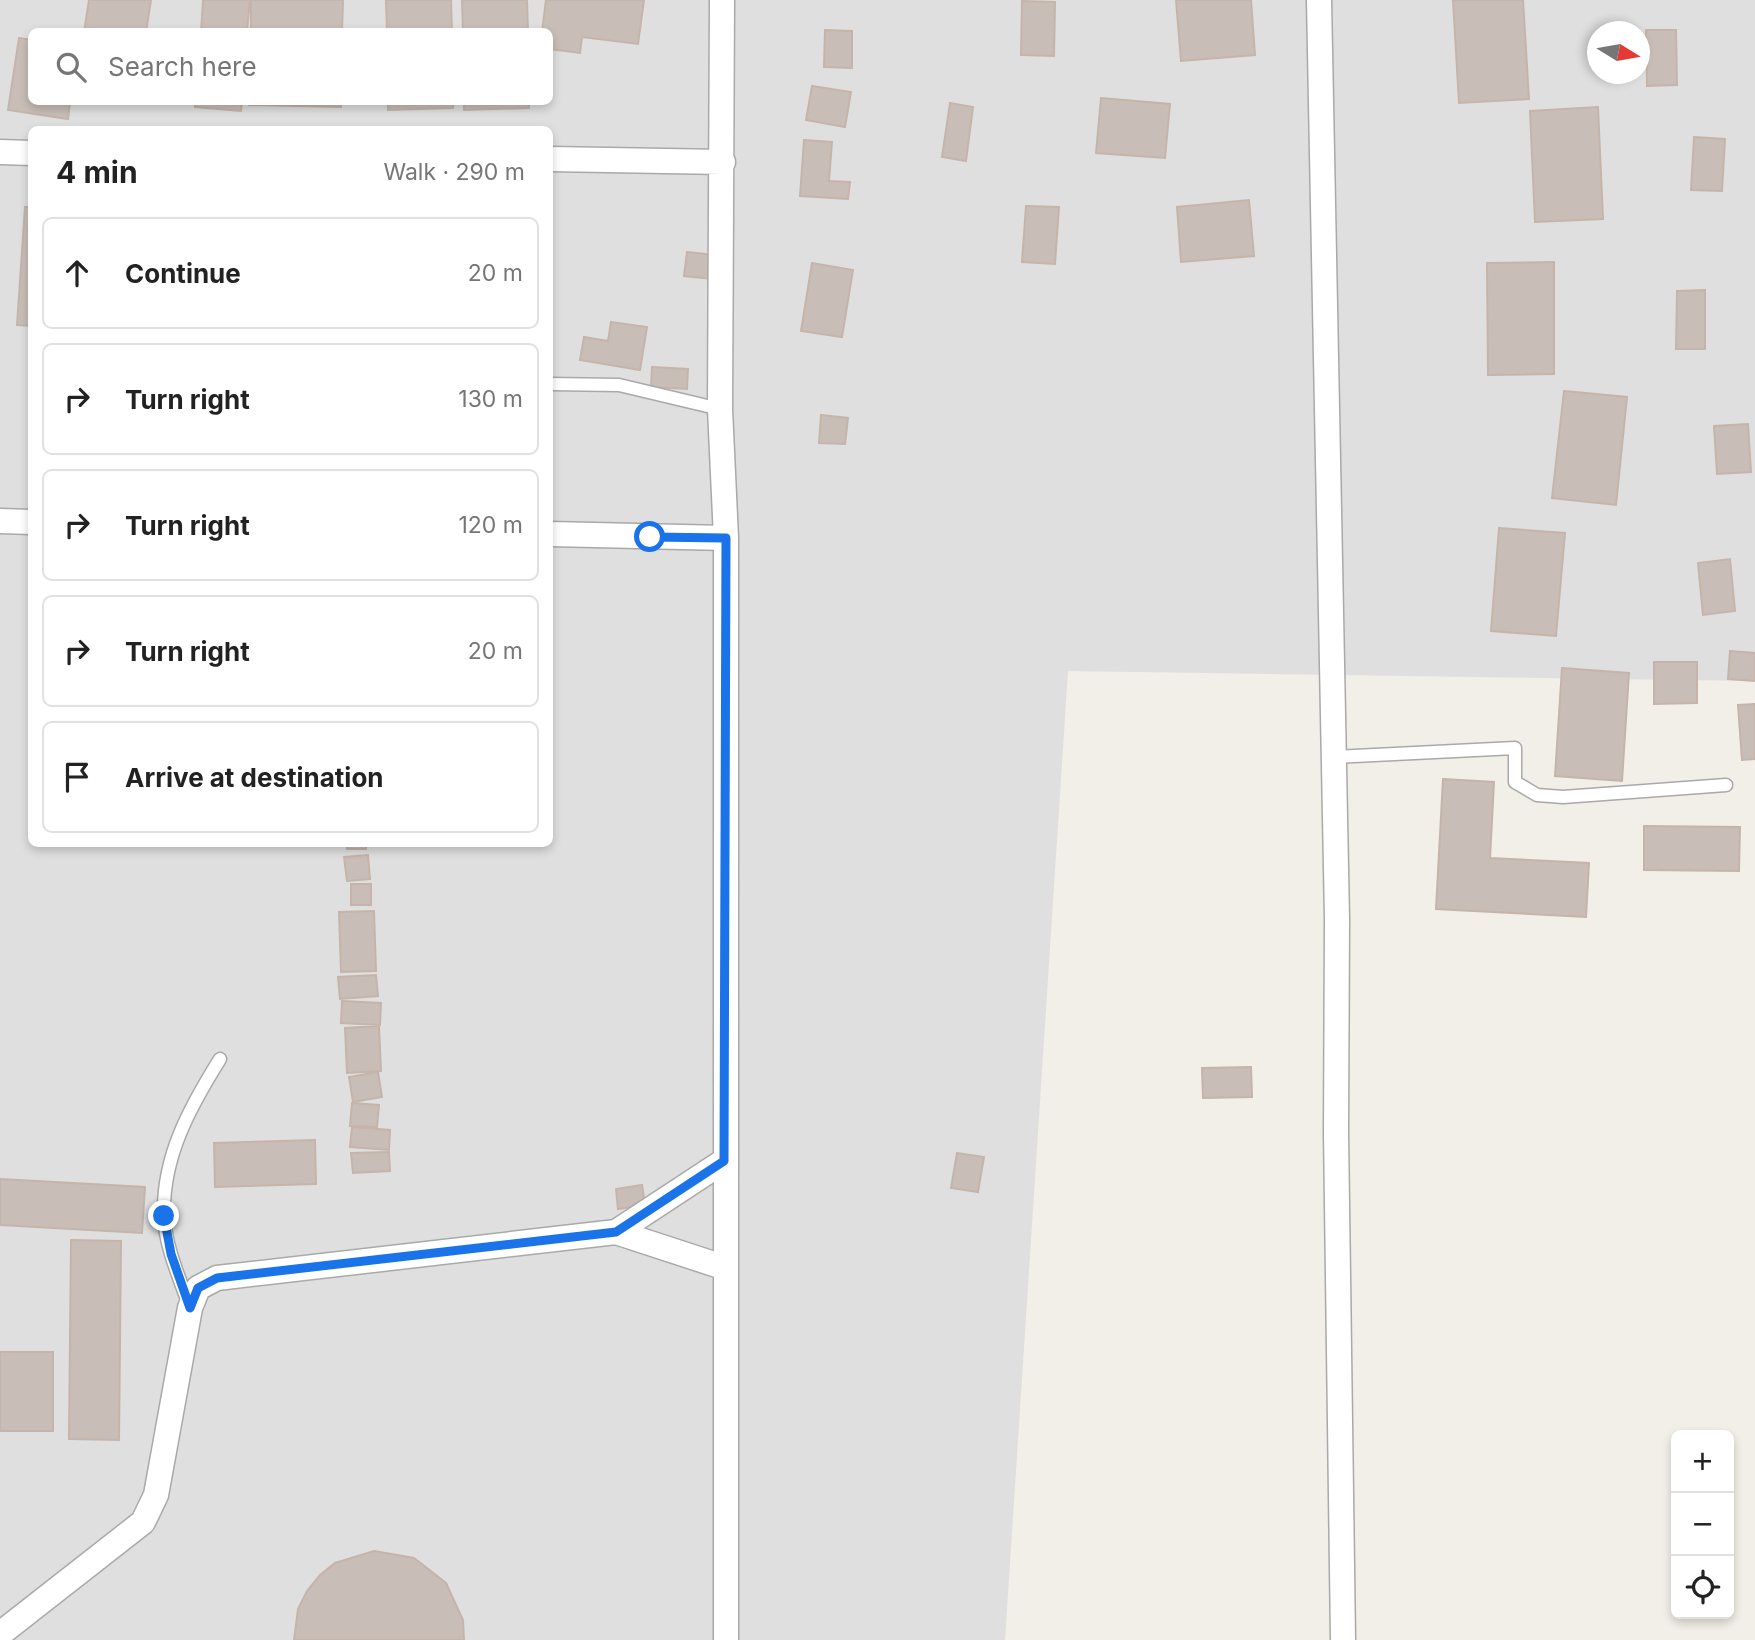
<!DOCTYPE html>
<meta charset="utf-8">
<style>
:root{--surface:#fff;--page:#f2f2f2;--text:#222;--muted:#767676;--line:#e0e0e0}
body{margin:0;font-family:Inter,sans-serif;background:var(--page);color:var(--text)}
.controls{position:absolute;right:21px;bottom:21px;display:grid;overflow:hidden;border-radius:10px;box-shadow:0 4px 10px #0003}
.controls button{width:63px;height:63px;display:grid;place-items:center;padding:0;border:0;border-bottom:2px solid var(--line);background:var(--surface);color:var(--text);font:35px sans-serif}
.compass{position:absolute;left:1587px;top:21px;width:63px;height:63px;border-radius:50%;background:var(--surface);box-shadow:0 4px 10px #0003;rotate:101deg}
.stop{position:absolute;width:21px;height:21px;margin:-16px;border:5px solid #1a73e8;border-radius:50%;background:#fff}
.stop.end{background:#1a73e8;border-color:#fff;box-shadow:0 2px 7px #0008}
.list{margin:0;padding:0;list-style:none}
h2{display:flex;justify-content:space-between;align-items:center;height:91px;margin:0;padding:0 28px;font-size:30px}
h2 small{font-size:23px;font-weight:400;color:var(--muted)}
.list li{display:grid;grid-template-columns:46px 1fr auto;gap:21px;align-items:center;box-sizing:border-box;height:112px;margin:0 14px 14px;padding:0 14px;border:2px solid var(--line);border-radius:10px}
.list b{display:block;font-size:26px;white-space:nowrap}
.list em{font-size:23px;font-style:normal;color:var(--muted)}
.icon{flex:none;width:38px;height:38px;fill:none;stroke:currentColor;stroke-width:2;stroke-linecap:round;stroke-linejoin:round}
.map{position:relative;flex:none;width:1755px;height:1640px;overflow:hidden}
.search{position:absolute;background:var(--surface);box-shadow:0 4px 10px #0003;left:28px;top:28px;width:525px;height:77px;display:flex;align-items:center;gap:18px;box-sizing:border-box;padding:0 24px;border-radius:10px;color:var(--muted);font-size:26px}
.panel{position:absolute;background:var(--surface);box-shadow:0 4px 10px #0003;left:28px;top:126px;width:525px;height:721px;border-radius:10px}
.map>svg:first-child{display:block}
.residential{fill:#e0dfdf;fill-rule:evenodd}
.building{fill:#c8beb7;stroke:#c5b4aa;stroke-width:2}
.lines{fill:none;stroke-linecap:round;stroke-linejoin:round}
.lane-casing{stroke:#a9a9a9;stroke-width:15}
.street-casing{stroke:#a9a9a9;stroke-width:27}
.lane{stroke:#fff;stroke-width:12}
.street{stroke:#fff;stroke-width:24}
.route{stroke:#1a73e8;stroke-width:9}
</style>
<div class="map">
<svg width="1755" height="1640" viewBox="0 0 1755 1640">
<rect width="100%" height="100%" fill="#f2eee8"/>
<path class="residential" d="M0 0H1755V681L1068 671 1005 1640H0ZM32 32H550V102H32ZM1598 32H1640V74H1598ZM32 130H550V844H32Z"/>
<path class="building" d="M89 0H151L146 32H84Z
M203 0H250L247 32H201Z
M251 0H343L342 32H251Z
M386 0H451L452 32H387Z
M462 0H527L528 32H463Z
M546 0H644L638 44 582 37 580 53 550 49V32H542Z
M1176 0H1251L1255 55 1181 61Z
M1453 0H1523L1529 99 1459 103Z
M1022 1 1055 2 1054 56 1021 55Z
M825 30 852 31V68L824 67Z
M1646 30H1676L1677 85 1647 86Z
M19 38 32 40V102H70L68 119 8 110Z
M812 86 851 92 845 127 806 120Z
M1101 98 1170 104 1165 158 1096 153Z
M195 102H242L241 111 195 107Z
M249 102H341V107L249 105Z
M388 102H453V108L388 110Z
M464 102H529V108L464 110Z
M950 103 973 107 966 161 942 157Z
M1598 107 1603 219 1535 222 1530 111Z
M1694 137 1725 139 1722 191 1691 190Z
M804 140 832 142 829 181 850 182 848 199 800 196Z
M1249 200 1254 256 1181 262 1177 207Z
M1026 206 1059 207 1055 264 1022 262Z
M25 207H32V326L17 325Z
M687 252 715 255 712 279 684 276Z
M1554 262V374L1488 375 1487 263Z
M812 263 853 270 842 337 801 331Z
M1705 290V349H1676L1677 291Z
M611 322 647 327 640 370 580 360 584 337 608 341Z
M652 367 688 369 687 389 651 387Z
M1564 391 1627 397 1616 505 1552 498Z
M821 415 848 418 845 444 819 443Z
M1748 424 1751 472 1717 474 1714 426Z
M1499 528 1565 533 1556 636 1491 631Z
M1730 559 1735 611 1703 615 1698 563Z
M1730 651 1755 653V681L1728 679Z
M1654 662H1697V703L1654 704Z
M1562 668 1629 673 1622 781 1555 776Z
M1755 704V759L1742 760 1738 705Z
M1443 779 1494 782 1490 858 1589 863 1586 917 1436 909Z
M1644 826 1740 827 1739 871 1644 870Z
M347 844H366V849H347Z
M368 855 370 879 347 881 344 857Z
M351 884H371V905H351Z
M374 911 376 971 341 972 339 912Z
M376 975 378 996 340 999 338 977Z
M342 1001 381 1003 380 1025 341 1023Z
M379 1026 381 1071 347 1073 345 1028Z
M1251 1067 1252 1097 1203 1098 1202 1068Z
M378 1072 382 1097 353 1102 349 1077Z
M352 1103 379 1105 377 1127 350 1126Z
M352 1127 390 1130 389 1150 350 1147Z
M315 1140 316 1184 215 1187 214 1143Z
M389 1152 390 1171 353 1173 351 1153Z
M957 1153 984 1157 978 1192 951 1188Z
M0 1179 145 1187 142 1233 0 1225Z
M642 1185 645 1205 618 1209 616 1189Z
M71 1240 121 1241 119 1440 69 1439Z
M0 1352H53V1431H0Z
M374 1551 414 1558 446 1583 463 1620 464 1640H294L298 1609 307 1591 320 1575 335 1563Z"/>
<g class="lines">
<g class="lane-casing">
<path id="lane" d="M550 384 619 385 720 409
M1334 757 1515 748V782L1537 795 1563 797 1726 785
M189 1305C179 1277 165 1245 164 1216 162 1157 190 1107 220 1059"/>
</g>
<g class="street-casing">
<path id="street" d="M722 0 720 409 726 538V1640
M1319 0 1337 919 1336 1132 1343 1640
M0 152 32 153
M550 159 723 162
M0 521 32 522
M550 534 726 538
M616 1232 724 1161
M0 1634 143 1522 156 1495 190 1308 198 1288 217 1278 616 1232 726 1268"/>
</g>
<use href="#lane" class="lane"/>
<use href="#street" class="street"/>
</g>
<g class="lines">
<path class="route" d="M164 1216 171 1254 190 1308 198 1288 217 1278 616 1232 724 1161 726 538 650 537"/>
</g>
</svg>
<div class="controls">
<button>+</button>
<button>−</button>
<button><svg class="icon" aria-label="locate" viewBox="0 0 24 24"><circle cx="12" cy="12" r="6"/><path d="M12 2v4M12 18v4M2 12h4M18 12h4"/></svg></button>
</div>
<svg class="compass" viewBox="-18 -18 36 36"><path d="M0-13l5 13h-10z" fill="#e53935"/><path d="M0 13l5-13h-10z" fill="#767676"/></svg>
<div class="stop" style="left:650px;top:537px"></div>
<div class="stop end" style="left:164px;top:1216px"></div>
<div class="search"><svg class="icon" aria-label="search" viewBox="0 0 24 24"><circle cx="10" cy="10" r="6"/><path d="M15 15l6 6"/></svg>Search here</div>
<section class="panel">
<h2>4 min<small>Walk · 290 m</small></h2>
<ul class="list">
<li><svg class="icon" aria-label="ahead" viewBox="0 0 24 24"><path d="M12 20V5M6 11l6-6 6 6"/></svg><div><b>Continue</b></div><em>20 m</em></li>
<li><svg class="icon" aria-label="right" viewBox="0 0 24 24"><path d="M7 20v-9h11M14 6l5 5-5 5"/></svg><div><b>Turn right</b></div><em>130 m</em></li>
<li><svg class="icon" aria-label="right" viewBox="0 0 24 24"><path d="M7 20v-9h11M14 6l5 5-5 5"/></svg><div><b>Turn right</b></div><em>120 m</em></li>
<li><svg class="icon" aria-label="right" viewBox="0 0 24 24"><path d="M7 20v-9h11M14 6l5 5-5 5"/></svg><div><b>Turn right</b></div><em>20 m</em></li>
<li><svg class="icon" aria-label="arrive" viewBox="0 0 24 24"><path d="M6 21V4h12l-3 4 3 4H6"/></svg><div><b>Arrive at destination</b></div></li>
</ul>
</section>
</div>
